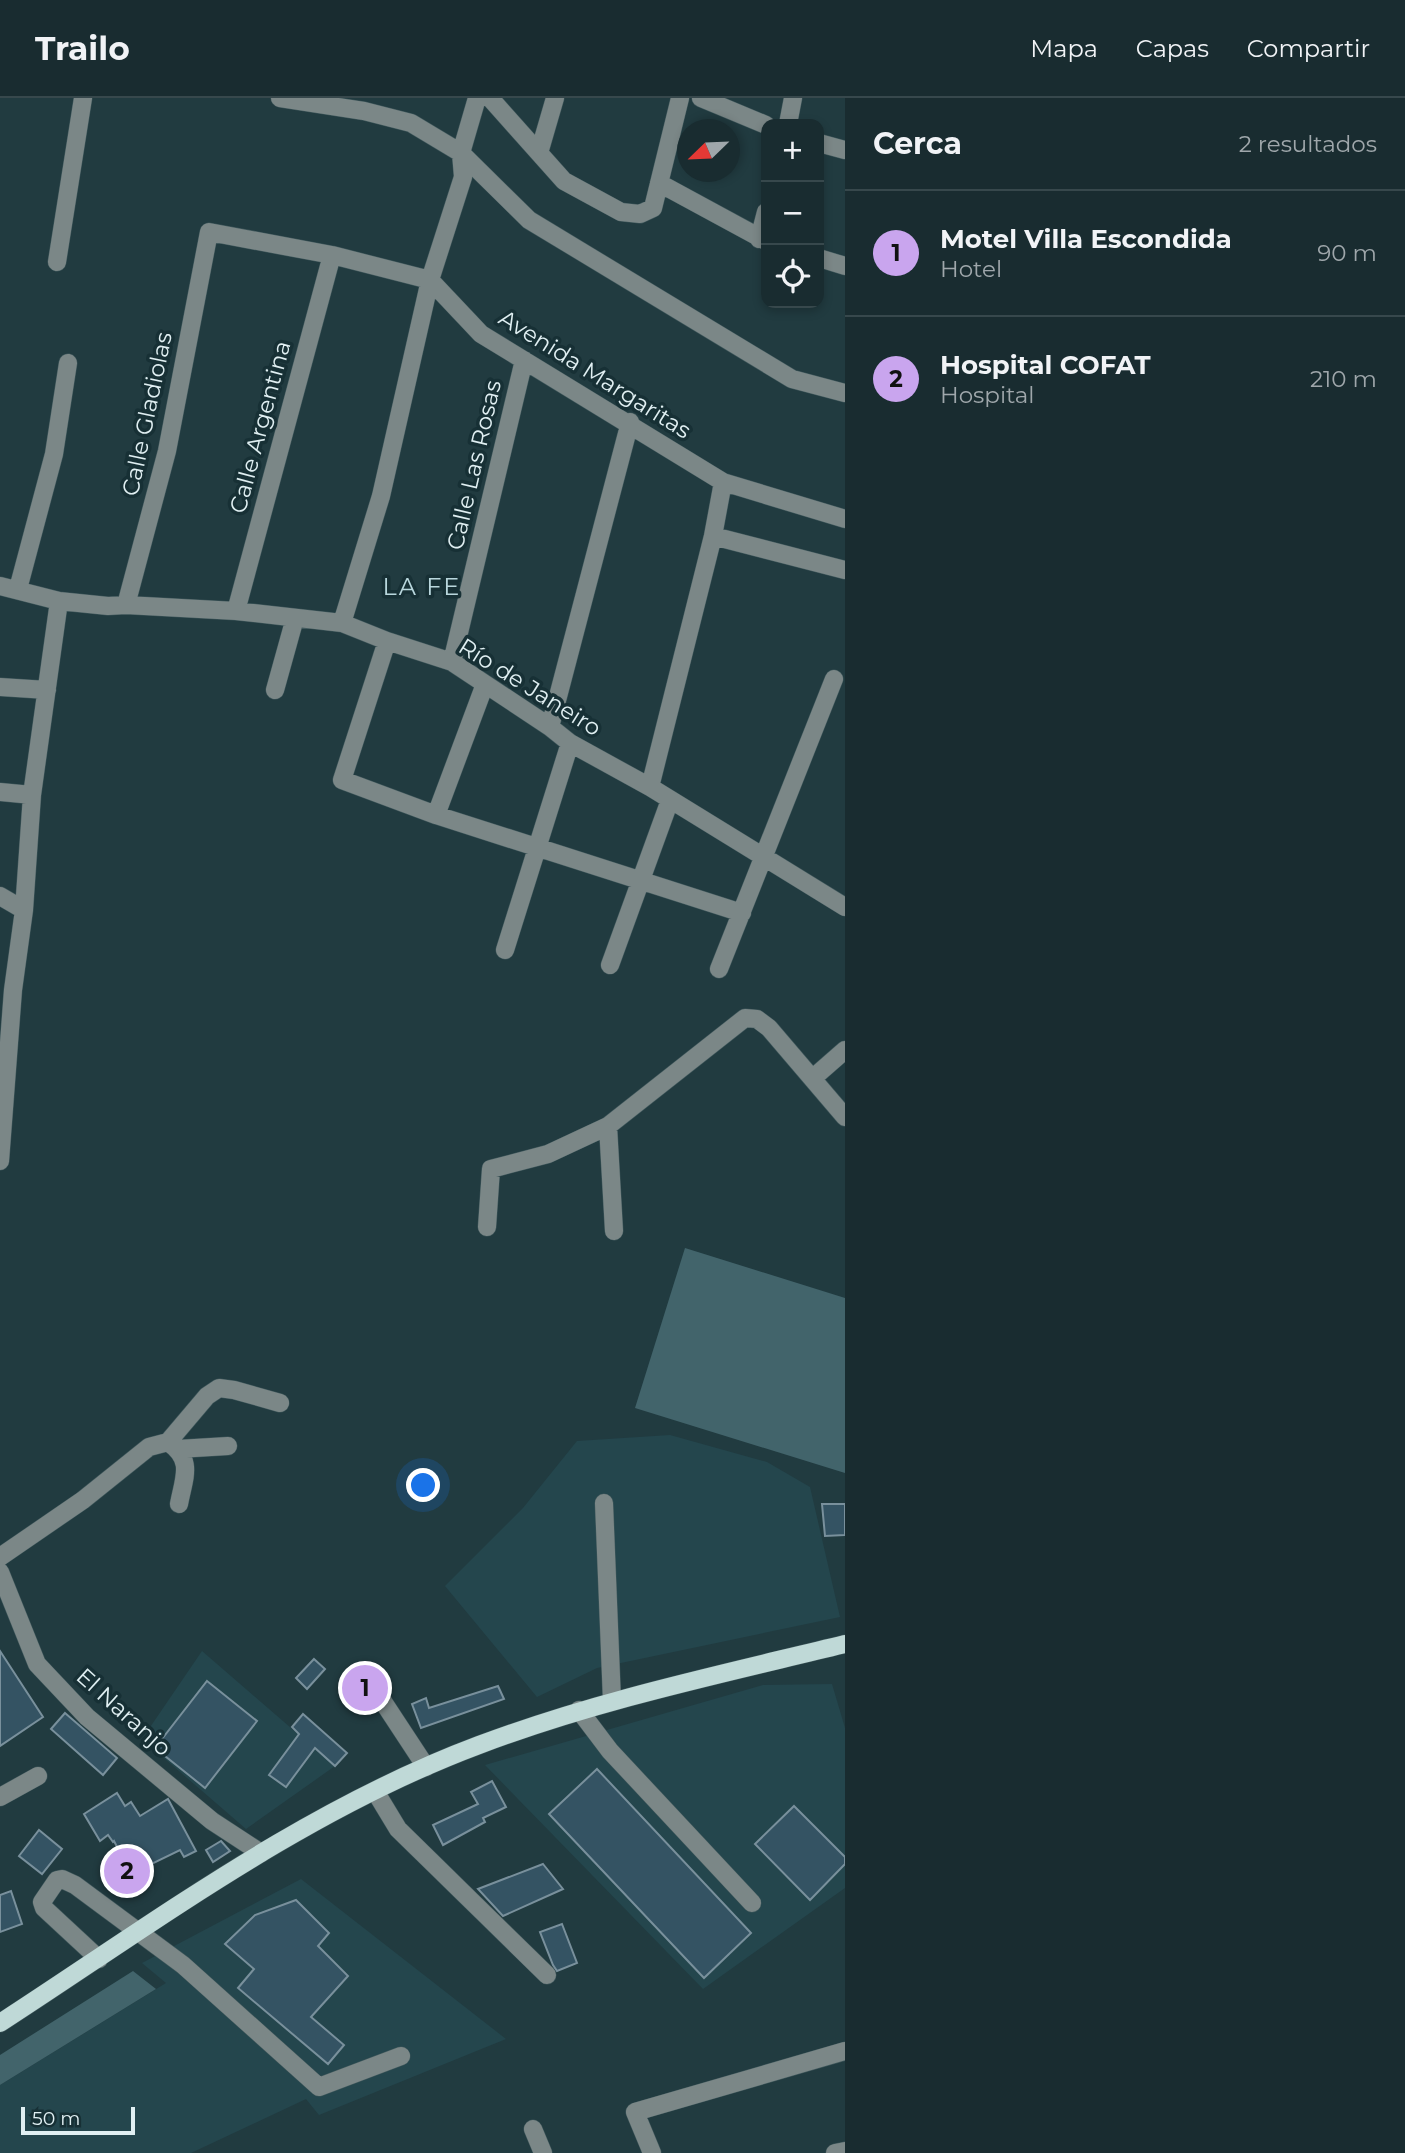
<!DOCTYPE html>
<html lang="es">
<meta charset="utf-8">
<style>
:root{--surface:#192c30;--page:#26383c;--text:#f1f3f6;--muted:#9fa7ab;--line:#37484c;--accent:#c9a5ee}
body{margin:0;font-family:Montserrat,sans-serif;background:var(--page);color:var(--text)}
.controls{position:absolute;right:21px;top:21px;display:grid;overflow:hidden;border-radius:14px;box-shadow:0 4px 10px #0003}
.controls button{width:63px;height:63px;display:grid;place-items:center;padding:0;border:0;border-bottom:2px solid var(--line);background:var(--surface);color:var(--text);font:35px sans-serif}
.compass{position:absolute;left:677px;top:21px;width:63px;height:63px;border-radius:50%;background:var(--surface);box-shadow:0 4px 10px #0003;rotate:247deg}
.scale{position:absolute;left:21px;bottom:18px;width:114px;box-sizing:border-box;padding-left:7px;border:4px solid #e0eff2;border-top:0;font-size:19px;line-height:24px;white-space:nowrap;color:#e0eff2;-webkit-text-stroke:5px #173035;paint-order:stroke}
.you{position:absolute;left:424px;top:1388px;width:24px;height:24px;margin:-18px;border:5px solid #fff;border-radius:50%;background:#1a73e8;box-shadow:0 0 0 10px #1a73e833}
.badge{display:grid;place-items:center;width:46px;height:46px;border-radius:50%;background:var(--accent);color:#111;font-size:23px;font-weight:700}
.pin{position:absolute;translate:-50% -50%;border:4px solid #fff;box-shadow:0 2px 7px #0006}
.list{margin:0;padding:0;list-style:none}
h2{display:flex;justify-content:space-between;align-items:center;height:91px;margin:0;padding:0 28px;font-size:30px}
h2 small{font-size:23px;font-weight:400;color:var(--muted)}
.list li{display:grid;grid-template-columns:46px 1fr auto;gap:21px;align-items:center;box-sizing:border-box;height:126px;padding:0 28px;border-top:2px solid var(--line)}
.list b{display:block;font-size:26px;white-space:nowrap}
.list p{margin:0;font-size:23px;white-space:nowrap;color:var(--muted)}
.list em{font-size:23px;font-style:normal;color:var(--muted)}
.icon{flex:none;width:38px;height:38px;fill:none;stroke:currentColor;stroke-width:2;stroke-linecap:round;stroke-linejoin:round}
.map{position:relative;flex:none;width:845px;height:2055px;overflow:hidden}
header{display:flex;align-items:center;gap:42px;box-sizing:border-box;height:98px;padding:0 35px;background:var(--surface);border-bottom:2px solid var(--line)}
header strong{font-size:33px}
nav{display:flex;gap:38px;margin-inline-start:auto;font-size:24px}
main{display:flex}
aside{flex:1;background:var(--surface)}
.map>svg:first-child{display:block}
.built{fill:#24464d}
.green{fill:#42646b}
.building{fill:#345363;stroke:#79909c;stroke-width:2}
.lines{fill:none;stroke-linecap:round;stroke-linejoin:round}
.minor-casing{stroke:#40585c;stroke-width:19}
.major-casing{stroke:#40585c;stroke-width:19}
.minor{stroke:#7b8787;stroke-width:18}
.major{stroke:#bfd9d7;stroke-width:18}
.labels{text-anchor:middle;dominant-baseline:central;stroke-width:7;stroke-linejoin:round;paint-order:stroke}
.street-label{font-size:23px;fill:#e0eff2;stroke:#173035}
.neighbourhood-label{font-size:24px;letter-spacing:2px;fill:#b9d7dd;stroke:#173035}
</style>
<header>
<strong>Trailo</strong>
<nav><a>Mapa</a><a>Capas</a><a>Compartir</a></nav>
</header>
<main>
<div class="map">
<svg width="845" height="2055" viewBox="0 0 845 2055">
<rect width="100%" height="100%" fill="#213b40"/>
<path class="built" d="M670 1337 767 1364 810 1389 840 1519 597 1570 537 1599 445 1488 523 1410 577 1343Z
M202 1553 335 1668 246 1731 142 1641Z
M832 1586 845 1630V1790L703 1891 485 1667 763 1587Z
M301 1781 506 1941 319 2017 306 2001 191 2055H0V1987L166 1885 142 1865Z"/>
<path class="green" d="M685 1150 845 1200V1375L635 1310Z
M133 1873 156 1891 0 1987V1957Z"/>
<path class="building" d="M822 1406H845V1437L825 1438Z
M0 1553 43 1619 0 1648Z
M314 1561 325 1571 307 1591 296 1580Z
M207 1583 257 1623 205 1690 155 1650Z
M498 1588 504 1601 421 1630 412 1606 426 1600 429 1610Z
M65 1615 117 1660 103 1677 51 1631Z
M303 1616 347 1655 335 1668 315 1650 286 1689 269 1677 299 1636 292 1629Z
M597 1671 751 1835 704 1880 549 1716Z
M492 1683 506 1709 483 1720 485 1724 443 1747 433 1727 478 1706 471 1694Z
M117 1695 125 1708 131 1704 140 1718 168 1701 196 1753 184 1759 180 1752 131 1776 114 1743 113 1744 108 1737 100 1743 84 1716Z
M794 1708 845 1759V1766L810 1802 755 1746Z
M39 1732 62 1751 42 1776 19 1758Z
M221 1743 230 1753 213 1764 206 1752Z
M543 1766 563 1791 503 1818 478 1791Z
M11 1793 22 1826 0 1834V1797Z
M296 1802 329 1835 318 1848 348 1878 311 1919 344 1947 328 1966 238 1890 254 1871 225 1846 255 1817Z
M562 1826 577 1865 557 1873 553 1867 540 1834Z"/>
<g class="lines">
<g class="minor-casing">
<path id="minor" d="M280 0 364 13 411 25 461 55 529 122 792 281 845 295
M490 0 564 83 621 114 640 116 653 110 680 0
M701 0 766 27
M788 26 793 0
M819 45 845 52
M539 55 555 0
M659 85 766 143
M759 141 766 114
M819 160 845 168
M57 164 83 0
M713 438 845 472
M0 488 59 503 108 508 126 507 236 513 342 525 387 543 452 564 550 629 570 645 650 689 845 809
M18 491 54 356 68 265
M126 507 167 353 209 134 332 157 430 182 481 236 723 384 845 421
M236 513 332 157
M342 525 381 398 430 182 463 79 461 55 477 0
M387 543 342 682 436 717 742 815
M452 564 524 262
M0 589 47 592
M275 592 295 520
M550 629 630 324
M650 689 713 438 723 384
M0 694 32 697
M436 717 485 586
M0 798 24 812
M505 852 570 645
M610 867 670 702
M719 871 834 581
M813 980 845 952
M608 1028 614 1133
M0 1063 13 892 24 812 32 697 59 503
M487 1129 491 1071 548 1056 608 1028 745 920 757 921 769 930 845 1019
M168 1344 207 1298 219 1290 234 1292 280 1305
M178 1351 228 1348
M604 1405 612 1603
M0 1459 83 1402 149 1349 168 1344C194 1362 184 1379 179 1406
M0 1474 37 1566 87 1619 212 1723 261 1755
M375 1592 362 1600H358L353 1591 356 1587 368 1584 378 1596 426 1669
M579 1612 610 1653 752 1805
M375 1693 398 1731 547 1877
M0 1699 38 1678
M99 1861 44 1810 42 1804 57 1782 62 1781 75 1787 183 1867 319 1989 401 1958
M533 2031 543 2055
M652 2055 635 2014 845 1953
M835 2055 845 2053"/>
</g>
<g class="major-casing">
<path id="major" d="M0 1925C154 1825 305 1712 479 1647 598 1602 722 1576 845 1546"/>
</g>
<use href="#minor" class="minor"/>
<use href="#major" class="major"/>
</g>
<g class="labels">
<g class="street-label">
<text transform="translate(595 276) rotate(32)">Avenida Margaritas</text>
<text transform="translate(147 316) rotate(-78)">Calle Gladiolas</text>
<text transform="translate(260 329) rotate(-75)">Calle Argentina</text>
<text transform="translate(474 367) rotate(-77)">Calle Las Rosas</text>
<text transform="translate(530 589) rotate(32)">Río de Janeiro</text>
<text transform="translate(124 1614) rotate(42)">El Naranjo</text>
</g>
<g class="neighbourhood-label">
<text x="422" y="488">LA FE</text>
</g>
</g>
</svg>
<div class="controls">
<button>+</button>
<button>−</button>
<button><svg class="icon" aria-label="locate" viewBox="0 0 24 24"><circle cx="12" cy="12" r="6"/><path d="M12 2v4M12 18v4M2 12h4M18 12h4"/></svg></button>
</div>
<svg class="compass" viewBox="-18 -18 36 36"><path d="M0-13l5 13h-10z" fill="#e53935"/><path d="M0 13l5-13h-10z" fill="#9fa7ab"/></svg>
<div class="scale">50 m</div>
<div class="you"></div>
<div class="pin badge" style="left:365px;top:1590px">1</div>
<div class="pin badge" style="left:127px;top:1773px">2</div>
</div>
<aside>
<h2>Cerca<small>2 resultados</small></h2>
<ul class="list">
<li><span class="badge">1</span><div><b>Motel Villa Escondida</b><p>Hotel</p></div><em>90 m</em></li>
<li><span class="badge">2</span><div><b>Hospital COFAT</b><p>Hospital</p></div><em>210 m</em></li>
</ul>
</aside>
</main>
